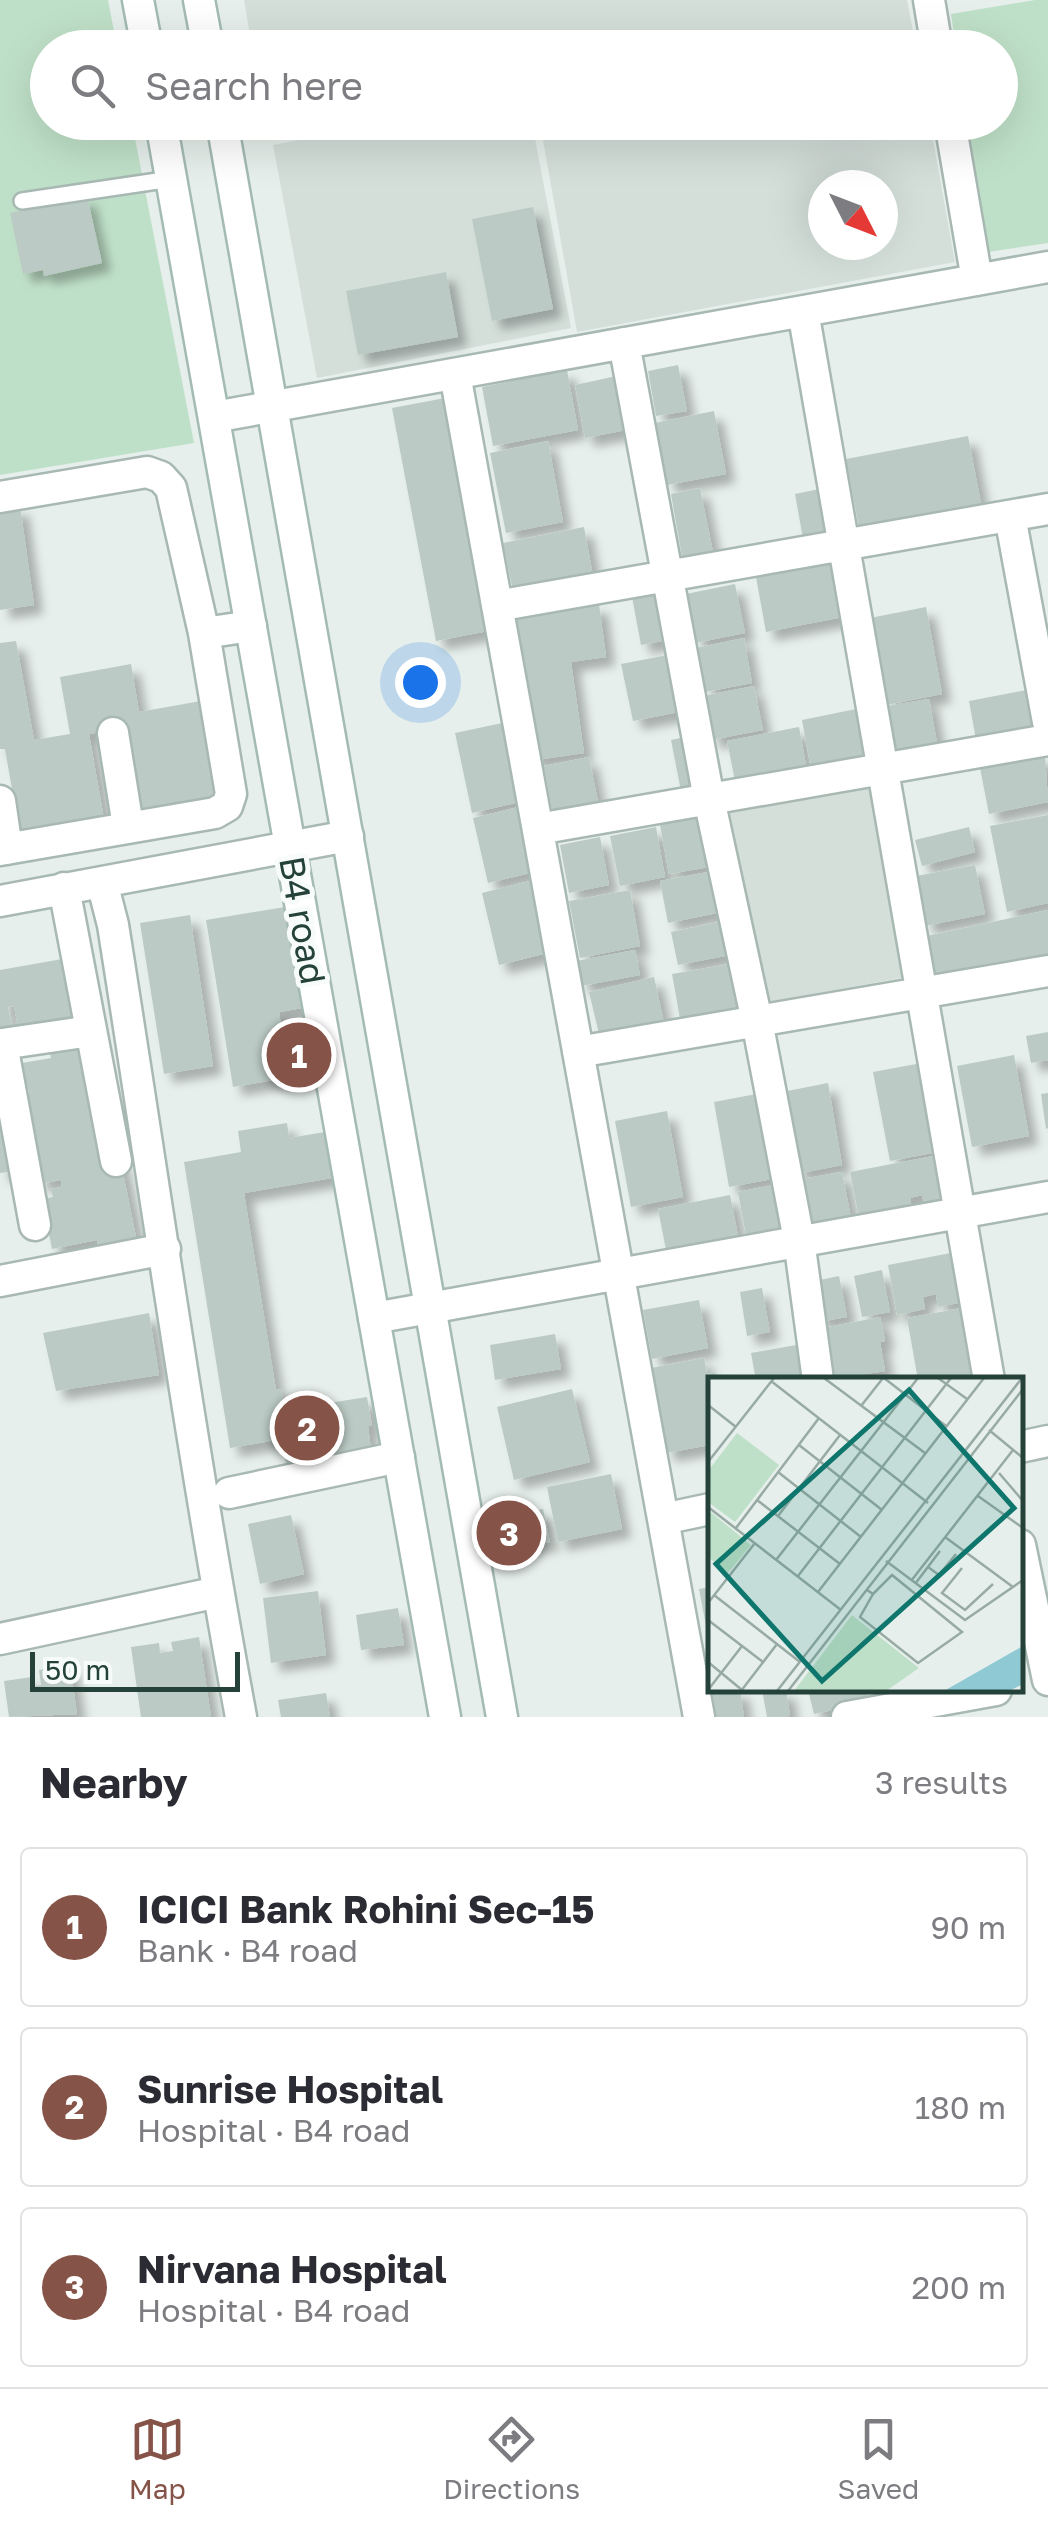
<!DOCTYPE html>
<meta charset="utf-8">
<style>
:root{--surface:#fff;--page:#f2f2f3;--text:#2b2b33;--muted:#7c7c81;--line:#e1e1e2;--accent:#855347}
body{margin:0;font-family:"Golos Text",sans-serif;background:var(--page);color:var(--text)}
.compass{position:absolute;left:808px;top:170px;width:90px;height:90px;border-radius:50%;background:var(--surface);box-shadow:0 10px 40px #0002;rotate:132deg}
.scale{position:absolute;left:30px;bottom:25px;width:210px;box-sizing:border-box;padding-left:10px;border:5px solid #24423a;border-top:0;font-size:28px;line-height:35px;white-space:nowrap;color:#24423a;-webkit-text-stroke:8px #f7fbf9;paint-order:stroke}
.you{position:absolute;left:420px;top:682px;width:35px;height:35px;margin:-25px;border:8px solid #fff;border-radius:50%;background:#1a73e8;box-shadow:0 0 0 15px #1a73e833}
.badge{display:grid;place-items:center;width:65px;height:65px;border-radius:50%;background:var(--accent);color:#fff;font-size:32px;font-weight:700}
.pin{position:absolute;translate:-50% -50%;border:5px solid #fff;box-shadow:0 2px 10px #0006}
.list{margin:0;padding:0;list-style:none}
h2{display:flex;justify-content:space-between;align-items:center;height:130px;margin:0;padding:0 40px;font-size:42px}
h2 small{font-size:32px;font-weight:400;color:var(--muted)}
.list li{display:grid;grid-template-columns:65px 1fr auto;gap:30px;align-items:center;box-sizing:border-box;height:160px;margin:0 20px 20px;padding:0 20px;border:2px solid var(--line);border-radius:10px}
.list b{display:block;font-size:38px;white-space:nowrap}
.list p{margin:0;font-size:32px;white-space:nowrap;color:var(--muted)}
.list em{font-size:32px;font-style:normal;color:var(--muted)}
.icon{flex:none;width:55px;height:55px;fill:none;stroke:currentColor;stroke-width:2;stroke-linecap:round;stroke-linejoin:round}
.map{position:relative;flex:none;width:1048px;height:1717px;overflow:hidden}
.search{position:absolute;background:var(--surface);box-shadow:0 10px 40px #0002;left:30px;right:30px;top:30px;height:110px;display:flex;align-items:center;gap:25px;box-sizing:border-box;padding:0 35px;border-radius:55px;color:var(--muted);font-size:38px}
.sheet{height:670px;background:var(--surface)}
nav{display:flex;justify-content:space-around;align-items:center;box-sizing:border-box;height:140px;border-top:2px solid var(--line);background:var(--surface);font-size:28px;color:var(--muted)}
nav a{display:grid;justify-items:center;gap:5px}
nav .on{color:var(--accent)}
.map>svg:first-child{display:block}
.built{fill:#d4dfda;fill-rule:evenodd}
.green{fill:#bfe0c8}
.building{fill:#bbcac4;filter:url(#shadow)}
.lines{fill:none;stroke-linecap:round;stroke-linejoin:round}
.lane-casing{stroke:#a8b8b2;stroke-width:20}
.street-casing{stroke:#a8b8b2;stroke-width:35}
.secondary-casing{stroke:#a4bbb3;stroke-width:35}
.lane{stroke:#fff;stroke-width:15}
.street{stroke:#fff;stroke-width:30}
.secondary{stroke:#fff;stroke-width:30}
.labels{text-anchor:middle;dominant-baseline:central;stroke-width:10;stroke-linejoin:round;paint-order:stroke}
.street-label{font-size:35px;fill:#24423a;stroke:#f7fbf9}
.inset-road{fill:none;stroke:#98aaa4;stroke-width:2.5}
.view{fill:#0f766e;fill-opacity:0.15;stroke:#0f766e;stroke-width:5}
.inset-edge{fill:none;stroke:#24423a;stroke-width:5}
</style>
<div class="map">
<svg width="1048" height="1717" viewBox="0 0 1048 1717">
<defs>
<filter id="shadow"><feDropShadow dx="9" dy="9" stdDeviation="5" flood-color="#0004"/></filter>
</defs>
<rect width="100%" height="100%" fill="#e6efeb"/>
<path class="built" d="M244 0H907L916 47H252Z
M386 123H532L571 328 317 378 273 145Z
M540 123H930L955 262 577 332ZM883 185V245H823V185Z
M871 782 906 977 762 1003 727 809Z"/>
<path class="green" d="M0 0H108L117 47 48 48V122L132 123 194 443 0 475Z
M1035 0H1048V243L988 252 968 123 1000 122V48L956 47 951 14Z"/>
<path class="building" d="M87 196 102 263 44 276 43 270 23 274 10 213Z
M533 207 553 309 492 321 472 219Z
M446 272 458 337 358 355 346 291Z
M678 365 687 411 656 416 648 371Z
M567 370 578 430 493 446 482 387Z
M621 375 631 429 585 438 575 385Z
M445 398 488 631 436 641 392 408Z
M714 411 726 474 667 485 655 423Z
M968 436 982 509 860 533 846 459Z
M548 441 563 522 506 533 490 453Z
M700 488 714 557 683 563 671 494Z
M824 488 834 538 804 544 795 494Z
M20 506 34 605 0 610V509Z
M584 527 593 576 513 591 503 543Z
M837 561 848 616 766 632 756 577Z
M735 584 745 633 695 643 686 594Z
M659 592 668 640 641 645 632 597Z
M599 604 606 657 571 662 584 753 530 761 510 617Z
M926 607 942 694 886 705 870 618Z
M744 638 752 683 705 692 696 648Z
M16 641 34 740 70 734 60 677 131 664 139 712 201 701 219 804 142 818 126 727 89 734 105 825 21 841 5 749H0V643Z
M678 653 689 710 633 721 621 664Z
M754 686 763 730 711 740 703 696Z
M1032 689 1040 733 977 745 969 701Z
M929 699 937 743 895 751 887 706Z
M861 708 871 763 812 774 802 720Z
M507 722 524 801 472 813 455 733Z
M799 727 807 771 736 786 727 741Z
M694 735 703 787 681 791 671 740Z
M1045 755 1048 802 989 814 980 768Z
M589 757 599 807 553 816 544 766Z
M527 805 543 870 488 883 473 818Z
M1048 815V903L1007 912 990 826Z
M700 817 709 867 669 874 660 825Z
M656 827 665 877 620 886 610 836Z
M969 827 975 852 922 866 915 840Z
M600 837 609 885 569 893 560 845Z
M975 865 985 914 925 926 916 876Z
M719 870 727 911 668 923 660 881Z
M538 879 555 951 499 965 482 893Z
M630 890 640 946 580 958 569 901Z
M291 906 308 1007 279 1012 282 1034 308 1030 315 1073 233 1087 206 920Z
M1048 910V959L931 984 922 937Z
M190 915 213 1066 164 1074 140 923Z
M724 921 730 955 678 965 671 932Z
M635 950 640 975 581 986 576 961Z
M68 958 79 1019 19 1031 14 1006 8 1007 13 1032 0 1039V970Z
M730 964 737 1010 680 1019 672 974Z
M654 977 665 1027 601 1042 589 992Z
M1048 1032V1060L1031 1063 1026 1036Z
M87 1041 122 1168 136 1237 98 1245 97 1240 52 1249 42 1199 53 1197 51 1189 62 1187 61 1180 39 1184 29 1131 34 1130 25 1094 29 1093 27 1083 20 1084 16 1064 51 1058 49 1048Z
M1014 1055 1029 1136 972 1147 957 1066Z
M927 1062 943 1151 890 1161 873 1072Z
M828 1083 842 1165 796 1174 782 1092Z
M767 1092 783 1177 729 1187 714 1102Z
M1048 1093V1128L1046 1129 1041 1094Z
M667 1111 683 1197 631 1207 615 1121Z
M0 1122H6L8 1139 4 1140 5 1148 10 1147 13 1166H7L8 1172 0 1173Z
M287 1123 289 1138 325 1132 332 1178 244 1193 276 1390 281 1389 285 1410 367 1397 372 1426H368L371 1450 286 1464 282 1439 230 1448 184 1162 241 1152 238 1131Z
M944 1154 953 1206 926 1211 922 1195 910 1198 913 1213 860 1223 850 1172Z
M842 1172 852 1223 806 1231 797 1180Z
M784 1183 793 1232 747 1241 738 1192Z
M730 1195 739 1241 667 1255 658 1209Z
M956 1252 961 1279 954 1280 958 1303 938 1307 936 1294 923 1297 925 1309 897 1315 888 1265Z
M882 1270 890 1312 862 1317 854 1276Z
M839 1276 847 1317 818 1322 810 1282Z
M762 1288 770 1332 747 1336 740 1292Z
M699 1300 708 1348 652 1359 643 1310Z
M962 1308 976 1380H918L907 1318Z
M149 1313 159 1375 56 1391 43 1333Z
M880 1317 885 1341 880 1342 885 1371 828 1380 818 1329Z
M555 1334 561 1369 495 1380 490 1345Z
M802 1344 809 1380H756L751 1353Z
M704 1358 707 1374 715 1372 717 1380H710V1445L666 1453 651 1368Z
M572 1389 590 1462 514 1480 497 1407Z
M611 1474 622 1529 558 1542 547 1487Z
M543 1509 550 1542 482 1555 476 1522Z
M291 1515 304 1574 260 1584 248 1524Z
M710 1587V1630L707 1631 699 1589Z
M318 1591 326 1655 271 1663 263 1598Z
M398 1608 404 1645 361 1650 356 1615Z
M199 1637 211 1717H141L131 1647 159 1643 160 1653 173 1651 171 1642Z
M70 1665 77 1714 9 1717 4 1681 32 1677 34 1686 41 1685 39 1670Z
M712 1690H740L744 1717H716Z
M762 1690H786L790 1716 767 1717Z
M808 1690H866L869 1702 814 1714Z
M326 1693 330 1717H281L278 1700Z"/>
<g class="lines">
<g class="lane-casing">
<path id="lane" d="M22 201 171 179"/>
</g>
<g class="street-casing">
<path id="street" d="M929 0 937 48
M950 122 977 280
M803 311 989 1380
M624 343 709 799 757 1021 799 1240 818 1380
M455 374 699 1717
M214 417 1048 267
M0 497 147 472 161 477 171 488 204 633 251 626
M1010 516 1048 722
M497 606 1048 509
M113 733 128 826
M0 801 7 849
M538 829 1048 740
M0 850 215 813 227 806 231 794 204 633
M102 882 113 925C155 1189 192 1454 241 1717
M64 888 116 1161
M0 901 348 836
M578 1052 1048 971
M35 1225 2 1044 91 1031
M0 1281 165 1249
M374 1318 1048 1197
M1020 1447 1048 1441
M229 1493 399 1457
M663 1519 710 1509
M1020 1545 1048 1680
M0 1639 218 1592
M847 1717 996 1690"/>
</g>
<g class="secondary-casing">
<path id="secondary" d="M138 0 147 48
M199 0 208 48
M161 122 445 1717
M222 122 502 1717"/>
</g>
<use href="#lane" class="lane"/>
<use href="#street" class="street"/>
<use href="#secondary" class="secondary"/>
</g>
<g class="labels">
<g class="street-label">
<text transform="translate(303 920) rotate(80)">B4 road</text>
</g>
</g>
<g transform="translate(708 1377)">
<rect width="315" height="315" fill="#e6efeb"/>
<path d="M29 56 71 88 27 145 0 125V94ZM0 133 43 168 20 196 0 180ZM144 238 211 291 178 314H86Z" fill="#bfe0c8"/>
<path d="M315 269V307L301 314H236Z" fill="#8ec9d4"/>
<path class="inset-road" d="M116 1 217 76M176 1 238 49M230 1 259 22M63 4 220 126M0 28 28 50M153 29 175 1M281 53 315 81M91 68 174 133M0 85 66 1M70 95 153 160M291 96 315 124M270 119 315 151M49 123 132 187M0 130 133 233M70 139 132 58M28 151 111 41M237 160 305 210M68 183 210 1M178 184 257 243 315 203M220 190 231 198 248 177M254 191 234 216 257 233 285 207M90 199 243 1M203 204 305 73M207 207 232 174M159 213 165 217 152 240 210 286 254 255 184 198 165 217M110 215 276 1M6 218 92 285M0 226 47 166M0 243 55 285M0 285 34 313M0 313 34 269M33 314 69 267M69 314 314 1M80 314 315 12"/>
<path class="view" d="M201 13 306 131 114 304 8 187Z"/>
<rect width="315" height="315" class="inset-edge"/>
</g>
</svg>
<svg class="compass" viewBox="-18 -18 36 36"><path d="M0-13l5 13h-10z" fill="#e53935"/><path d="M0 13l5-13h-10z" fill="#7c7c81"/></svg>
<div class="scale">50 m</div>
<div class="you"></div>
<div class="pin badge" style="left:299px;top:1055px">1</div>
<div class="pin badge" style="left:307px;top:1428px">2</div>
<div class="pin badge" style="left:509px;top:1533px">3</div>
<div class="search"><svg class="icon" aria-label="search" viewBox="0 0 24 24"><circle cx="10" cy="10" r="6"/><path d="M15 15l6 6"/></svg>Search here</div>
</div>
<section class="sheet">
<h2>Nearby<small>3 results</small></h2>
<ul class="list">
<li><span class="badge">1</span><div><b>ICICI Bank Rohini Sec-15</b><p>Bank · B4 road</p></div><em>90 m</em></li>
<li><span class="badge">2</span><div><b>Sunrise Hospital</b><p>Hospital · B4 road</p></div><em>180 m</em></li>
<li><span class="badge">3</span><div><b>Nirvana Hospital</b><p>Hospital · B4 road</p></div><em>200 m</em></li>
</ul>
</section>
<nav>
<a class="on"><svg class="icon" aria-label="map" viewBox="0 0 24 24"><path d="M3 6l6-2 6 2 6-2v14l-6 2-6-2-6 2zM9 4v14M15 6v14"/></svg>Map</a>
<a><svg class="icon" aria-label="directions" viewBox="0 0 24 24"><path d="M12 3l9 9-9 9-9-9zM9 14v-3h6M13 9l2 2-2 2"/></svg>Directions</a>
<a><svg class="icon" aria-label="saved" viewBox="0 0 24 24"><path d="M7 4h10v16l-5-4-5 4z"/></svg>Saved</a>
</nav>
